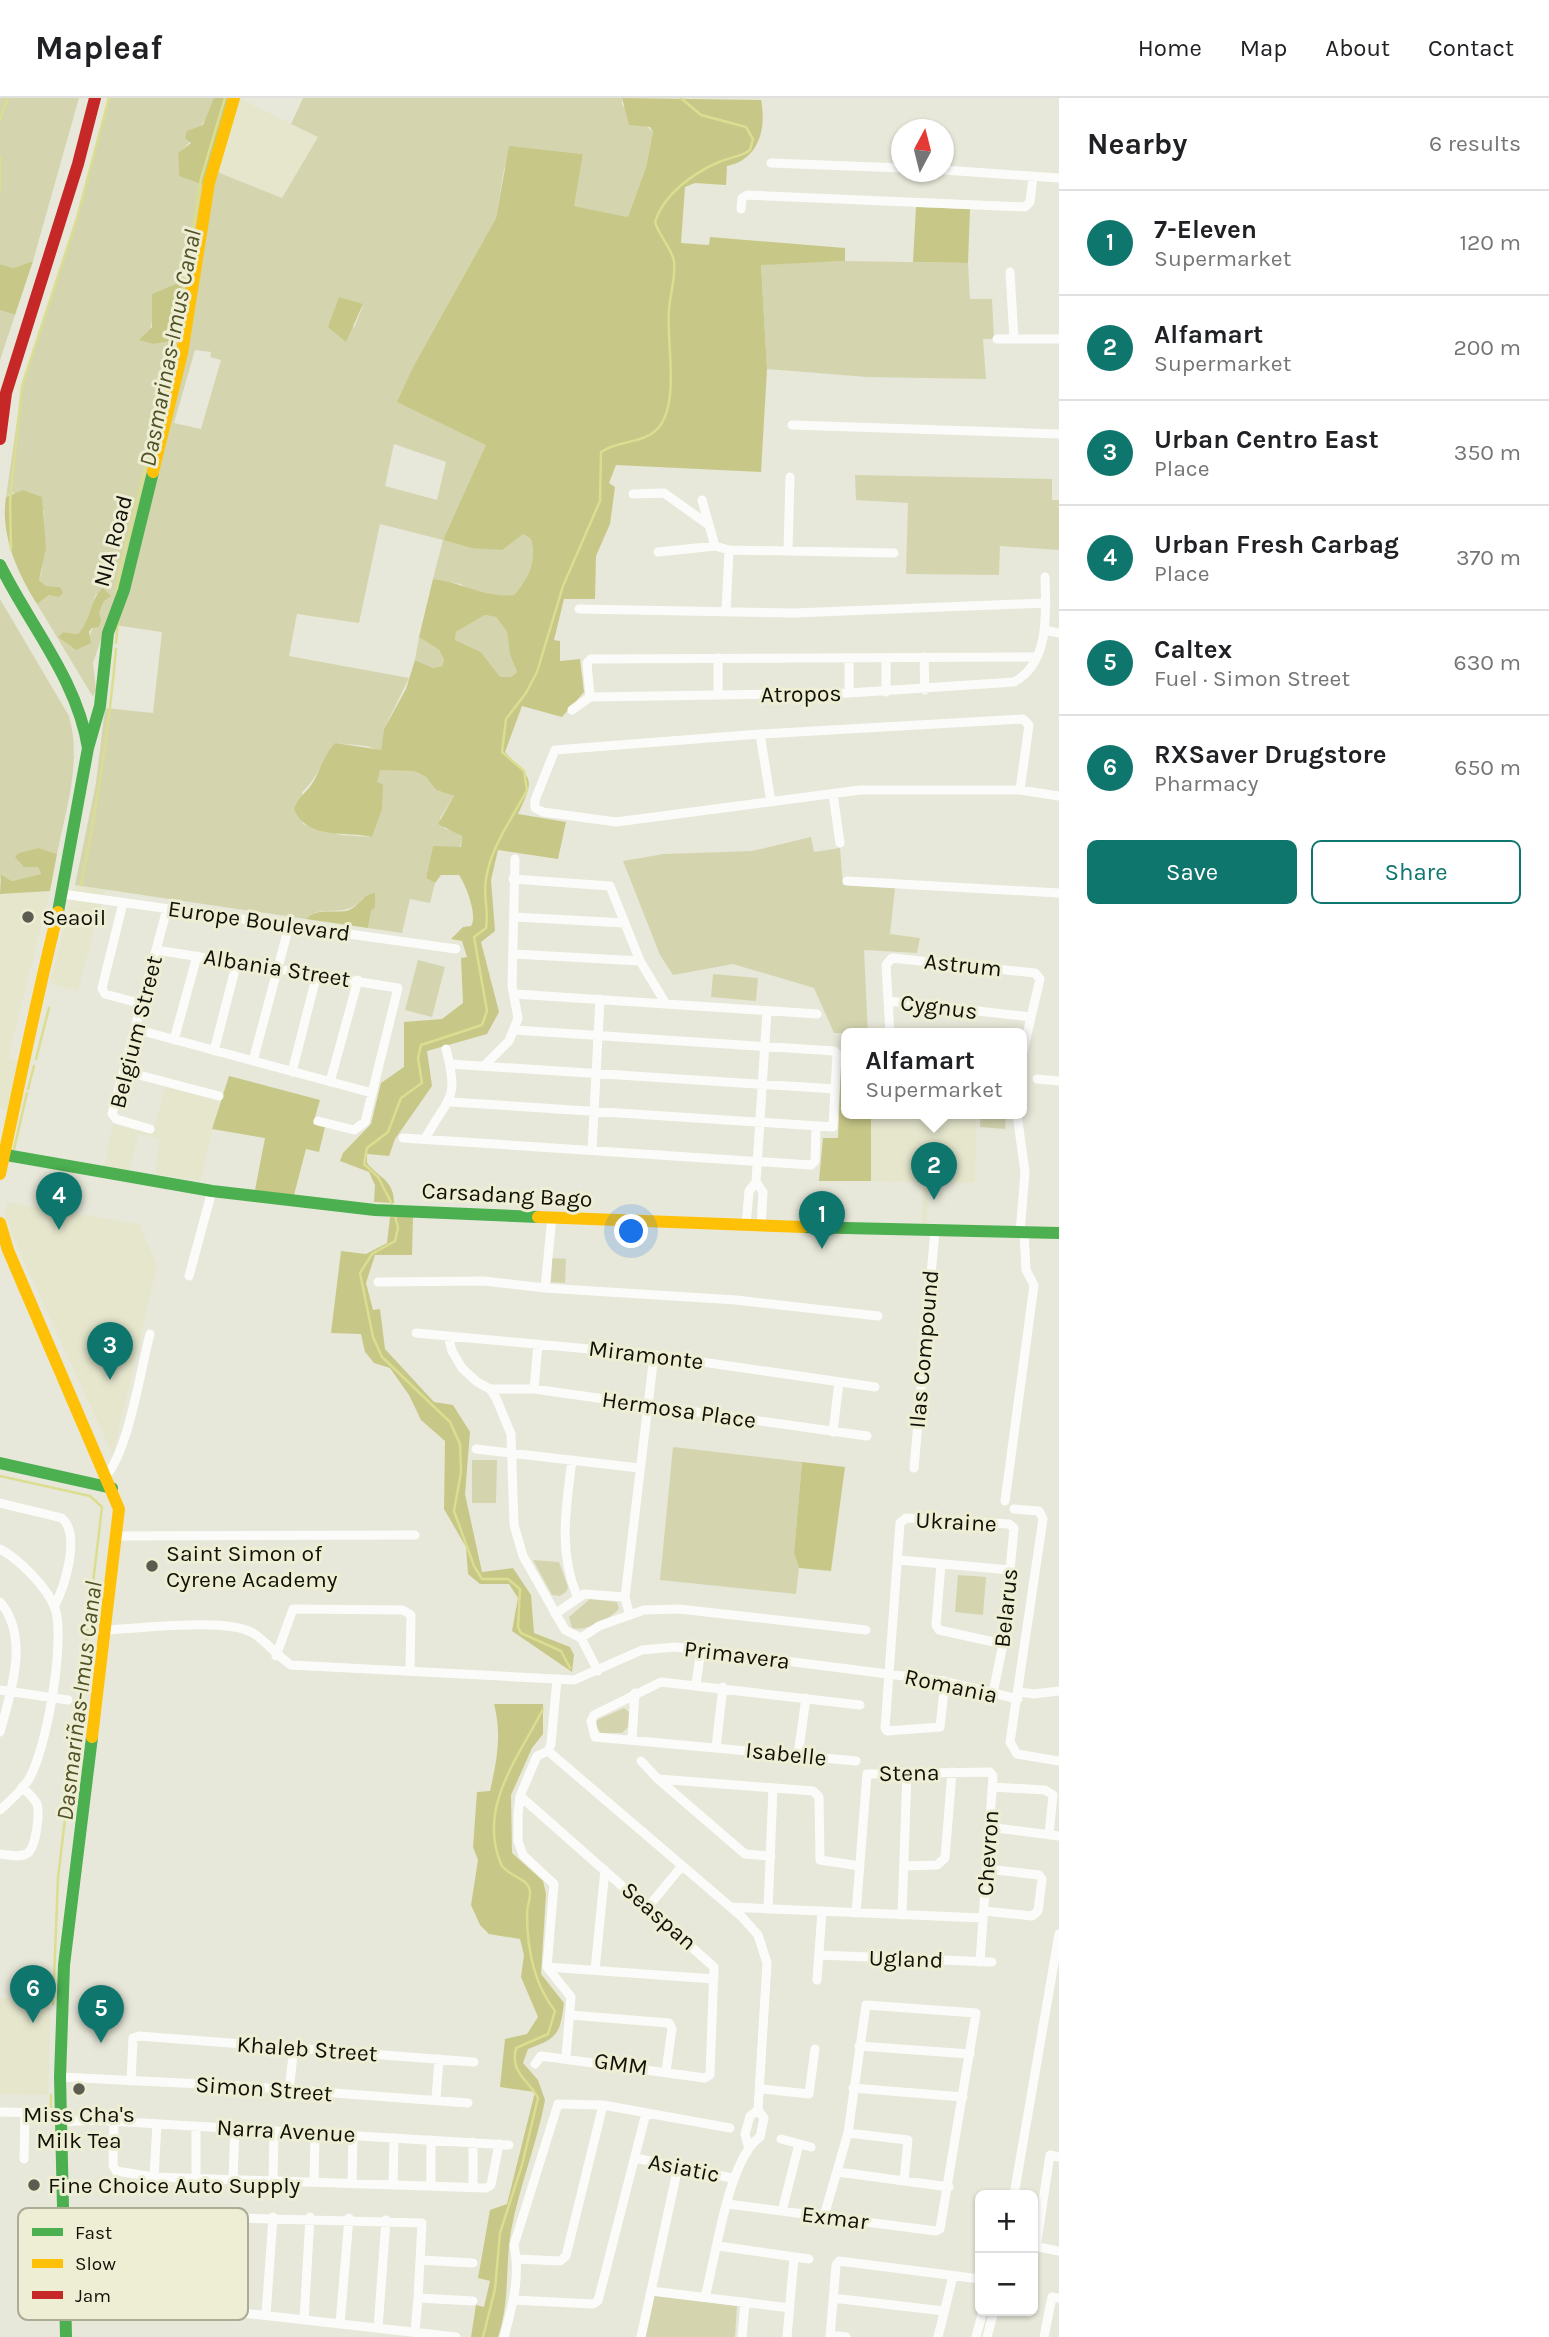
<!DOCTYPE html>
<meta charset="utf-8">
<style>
:root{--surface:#fff;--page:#f6f6f6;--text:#202124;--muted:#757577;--line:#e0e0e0;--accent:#0f766e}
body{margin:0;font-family:Karla,sans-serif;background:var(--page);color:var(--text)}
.controls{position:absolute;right:21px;bottom:21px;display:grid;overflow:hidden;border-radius:10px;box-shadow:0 2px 5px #0004}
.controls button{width:63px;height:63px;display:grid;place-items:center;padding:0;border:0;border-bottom:2px solid var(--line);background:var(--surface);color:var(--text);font:35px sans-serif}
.compass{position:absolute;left:891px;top:21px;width:63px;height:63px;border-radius:50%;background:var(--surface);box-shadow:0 2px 5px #0004;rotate:7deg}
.you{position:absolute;left:632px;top:1134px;width:24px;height:24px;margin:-18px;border:5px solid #fff;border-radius:50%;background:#1a73e8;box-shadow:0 0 0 10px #1a73e833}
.badge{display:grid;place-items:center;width:46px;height:46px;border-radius:50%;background:var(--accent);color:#fff;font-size:23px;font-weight:700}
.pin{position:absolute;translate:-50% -58px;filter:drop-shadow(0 2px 4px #0008)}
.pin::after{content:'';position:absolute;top:37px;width:24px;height:21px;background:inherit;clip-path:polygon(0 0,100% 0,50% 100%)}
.popup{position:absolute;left:841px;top:930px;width:186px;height:91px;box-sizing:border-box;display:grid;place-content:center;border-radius:10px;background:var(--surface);filter:drop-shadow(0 2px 5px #0005);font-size:23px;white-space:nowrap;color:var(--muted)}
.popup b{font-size:26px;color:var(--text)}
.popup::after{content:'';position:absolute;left:50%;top:100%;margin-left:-14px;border:14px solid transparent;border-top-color:var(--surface)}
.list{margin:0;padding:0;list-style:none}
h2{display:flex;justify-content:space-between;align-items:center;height:91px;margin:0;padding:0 28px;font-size:30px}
h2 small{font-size:23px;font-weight:400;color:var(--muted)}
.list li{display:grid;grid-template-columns:46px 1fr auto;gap:21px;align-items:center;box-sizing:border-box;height:105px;padding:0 28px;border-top:2px solid var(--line)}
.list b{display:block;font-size:26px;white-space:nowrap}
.list p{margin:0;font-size:23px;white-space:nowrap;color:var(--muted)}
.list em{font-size:23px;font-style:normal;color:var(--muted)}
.actions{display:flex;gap:14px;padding:21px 28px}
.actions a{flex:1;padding:16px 0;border:2px solid var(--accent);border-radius:10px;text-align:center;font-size:24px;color:var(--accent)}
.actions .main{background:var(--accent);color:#fff}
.map{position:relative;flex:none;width:1059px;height:2239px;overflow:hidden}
header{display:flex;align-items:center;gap:42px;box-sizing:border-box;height:98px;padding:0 35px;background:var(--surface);border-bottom:2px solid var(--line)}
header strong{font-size:33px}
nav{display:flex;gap:38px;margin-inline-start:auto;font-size:24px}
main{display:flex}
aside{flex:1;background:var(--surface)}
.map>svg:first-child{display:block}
.built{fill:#e5e6cc}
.green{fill:#d4d5af;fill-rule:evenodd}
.forest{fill:#c7c887;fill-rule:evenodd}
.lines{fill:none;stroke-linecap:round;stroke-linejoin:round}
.stream{stroke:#dbdd90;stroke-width:2.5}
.street{stroke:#fbfcf9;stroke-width:9}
.fast{stroke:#4caf50;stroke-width:12}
.slow{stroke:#ffc107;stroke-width:12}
.jam{stroke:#c62828;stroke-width:12}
.poi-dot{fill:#5c5c51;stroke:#edeed3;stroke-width:2.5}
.labels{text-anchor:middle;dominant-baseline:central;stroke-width:6;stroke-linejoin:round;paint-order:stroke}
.street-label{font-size:23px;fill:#111108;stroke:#edeed3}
.poi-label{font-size:23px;fill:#111108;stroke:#edeed3;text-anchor:start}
.water-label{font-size:24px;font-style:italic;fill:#505126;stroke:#edeed3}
.key{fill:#edeed3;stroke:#abac96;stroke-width:2}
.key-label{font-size:19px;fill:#111108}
</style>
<header>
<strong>Mapleaf</strong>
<nav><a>Home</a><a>Map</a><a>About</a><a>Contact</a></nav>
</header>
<main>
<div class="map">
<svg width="1059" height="2239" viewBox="0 0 1059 2239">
<rect width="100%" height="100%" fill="#e7e8d9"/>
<path class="built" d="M238 0 318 39 282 100 217 74Z
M75 787 105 792 78 893 50 885Z
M50 793 8 960 20 964 8 1012 0 1010V796Z
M165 989 219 1003 200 1083 155 1076 160 1040 138 1036 130 1072 104 1068 113 1027 153 1035Z
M871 1016H976L975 1085 928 1084 927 1127 922 1126 923 1084 871 1083Z
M7 1104 139 1126 157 1167 113 1357 26 1168 5 1118Z
M0 1900 51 1905 48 1997 0 1996Z"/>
<path class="green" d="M0 0H79L33 163 13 170 0 166Z
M109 0H214C212 15 190 48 178 55L179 78 203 87 189 184 182 183 152 196 153 220 149 235 154 246 178 242 121 483 93 565 96 592 93 599 37 506 60 489 46 488 39 482 42 472 44 413 12 394 6 399 22 288 77 120ZM96 496 104 503 89 539H58L63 534 78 536 84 530Z
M303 0H622V7L653 34 646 69 628 119 573 108 583 56 515 49 504 71 496 120 413 269 398 303 487 347 443 442 471 450 523 436 531 441C537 463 529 480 514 497L497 498 477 495 460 486 433 481 443 442 380 426 359 525 297 516 289 558 409 580 384 631 381 653 366 648 335 645C325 659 314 685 302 694L303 726 341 737 372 739 383 686 376 684 380 671 414 673 426 679 436 692 454 698 440 720 445 731 457 733 462 739 460 749H433L426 780 435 785 430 805 410 801 402 835 368 830 371 812 363 800C346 823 320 804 306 821L75 787 96 685 105 610 153 615 162 534 114 527 217 74 282 100 318 39 291 26ZM339 199 363 207 354 230ZM195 252 211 254 210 259 221 262 201 331 174 325ZM394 346 446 364 437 402 385 388Z
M845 163 968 165 970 201H992L994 241H983L986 281 867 279 767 271 761 166Z
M0 212 15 217 0 262Z
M855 377 1052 381V402H1059V452L1000 448 999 477 906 476 908 405 856 402Z
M0 501 69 618C82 664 66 711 57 756L39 750 31 753 24 769H38L41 776 12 783 2 776 0 782Z
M485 517 496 519 507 534 510 557 517 574 511 579 500 580 481 554 455 542 456 534Z
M419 539 439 552 444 562 442 568 433 570 415 562Z
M811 739 814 754 840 750 843 787 895 790 890 836 920 840 917 855 864 852 868 936H846V941H842V935H834L814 890 733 866 673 877 660 857 623 763 664 756 752 753Z
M418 862 445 869 432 919 405 912Z
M713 876 758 880 756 903 711 899Z
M981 1016H1006L1005 1031 980 1029Z
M552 1160 566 1161 565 1185 551 1184Z
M673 1349 802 1364 794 1455 799 1470 796 1496 660 1482Z
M472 1362H497L496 1405H472Z
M533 1462 559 1464 568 1489 566 1494 560 1498 552 1497Z
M958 1477 986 1479 983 1517 955 1514Z
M590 1501 617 1504 619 1510C612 1521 584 1534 572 1530L569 1519Z
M624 1610 629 1614 628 1629 622 1635H601L596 1629 597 1622Z
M653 2197 737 2208 735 2239H645Z"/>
<path class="forest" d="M214 0H229L203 87 179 78 178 55 191 45 185 40 187 33 203 27Z
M622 0 761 2C767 32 758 62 727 68L726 87 695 85 685 89 681 145 709 147 710 139 845 150V163L761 167 767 271 761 374 616 367 609 385 615 389 610 426 596 458 595 501H564L554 542 560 543V563L580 561 584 594 562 619 522 608 505 654C530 683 537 676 518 716L566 724 558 761 498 752 491 782 495 833 481 844 499 914 487 936 427 953 432 988 395 1041 389 1058 367 1056V1065C379 1080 394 1082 394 1105L374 1104 375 1087 369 1074 340 1063 343 1055 371 1026 381 985 404 969V924L442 921 463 905 461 860 467 859 462 843 451 841 463 829 471 828C478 818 466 787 459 777H441L435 785 426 780 433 748 461 749 462 738 438 726 454 698 436 692 426 679 414 673 380 672 377 684 383 686 382 711 372 739C346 733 306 742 294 711 298 700 303 697 310 689 320 675 321 661 335 645L381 652 384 631 406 591 415 562 433 570 442 568 444 562 439 552 419 539 433 481C462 484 483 500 514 497 529 480 537 463 531 441L523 436 502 452 471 450 443 442 486 347 397 304 413 269 496 120 509 48 583 56 574 108 628 119 646 69 653 34 650 29 629 27ZM485 517 496 519 507 534 510 557 517 574 511 579H500L481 554 455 542 456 534Z
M916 109 970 111 968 165 913 164Z
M33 163 15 217 0 212V166L13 170Z
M182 183 189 184 178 242 154 246 139 242 152 229V196Z
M339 199 363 206 346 244 328 229Z
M23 392 42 399 46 450 39 482 46 488 60 489 63 495 59 499 49 497 37 506C18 476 0 437 6 399Z
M103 490 111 498 104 503 99 515 101 522 99 529 92 530 89 534 91 545 76 552 58 539 63 534 78 536C91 523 89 502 103 490Z
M39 750 57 756 50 793 0 796 1 776 12 783 41 776 38 769H24L15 759 19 755Z
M375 795V809L371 813 368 830 306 821C315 810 333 815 346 813 359 810 362 796 375 795Z
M842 941H846V1016H871V1083H819L823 1040H838Z
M229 978 320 1002 313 1026 325 1029 319 1054 306 1051 294 1097 255 1092 265 1040 212 1031Z
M413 1118 412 1157H375L366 1185 373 1212 380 1211 385 1251 434 1304 453 1307 470 1334 465 1396 482 1474 513 1470 531 1497 534 1535 570 1549 574 1557 572 1574 512 1533 518 1500 509 1486H480L468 1476 466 1449 444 1411 445 1343 421 1322 409 1297 390 1270 374 1265 365 1254 361 1236 331 1235 341 1153 366 1156 387 1145 390 1119Z
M802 1364 845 1369 831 1473 799 1470 794 1455Z
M494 1606H543V1636L532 1650 511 1697 512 1755 543 1783 546 1796 541 1876 564 1905C560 1936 558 1940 528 1951L523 1965 538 1982 545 2002C537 2046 519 2089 511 2133 505 2169 510 2204 498 2239H471L476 2207 484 2209 490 2183 478 2180 490 2112 507 2106 535 1994 500 1989 505 1941 527 1936 538 1919 521 1879 524 1857 520 1841 489 1836 480 1827 471 1807 478 1762 473 1749 477 1694 490 1693C497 1662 502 1637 494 1606Z"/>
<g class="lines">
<path class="stream" d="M0 22 8 0
M0 59V92
M11 451 10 403 22 288 77 120 109 0
M116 498 119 476 172 263 201 81 225 0
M116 545 118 523
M81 787C97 709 109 631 116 551
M36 961 49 910
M28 991 34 968
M14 1051 27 995
M392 1106 378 1079 364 1066 367 1050 388 1034 401 1000 422 985 418 960 421 947 482 927 487 913 474 839 486 830C489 814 483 798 486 781 491 748 512 721 527 692L524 673 502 654 506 621 526 595 537 574 563 488 600 403 601 354C620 341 644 347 659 329 680 303 666 242 669 212 670 195 676 180 674 163 671 149 659 138 655 124 663 97 693 75 719 64 730 59 741 59 750 52L753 41 746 29 701 17 681 0
M395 1118 398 1130 395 1143 372 1156 360 1175 373 1239 382 1259 450 1324 460 1346 461 1374 454 1413 474 1468 482 1481H508L520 1491 518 1529 521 1535 561 1553 570 1570
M0 1378 90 1398 102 1409 58 1780 53 1906
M51 1997V2011
M483 2239 495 2191 500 2135 522 2067 538 2000C527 1980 510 1975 516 1950L548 1936 555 1913C534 1886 527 1850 527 1816 527 1809 530 1802 530 1795 530 1779 507 1779 501 1766 477 1709 519 1659 543 1611"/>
<path class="street" d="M771 65 902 70
M944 72 1059 80
M741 111 742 100 747 97 1025 109 1030 104 1033 79
M1010 174 1014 241
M997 241H1059
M792 327 1059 336
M633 396 664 395 706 425
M702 402 715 448
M788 453 790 379
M658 454 715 448 729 452 894 455
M579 511 795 515 1046 505
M726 513 729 452
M1045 532 1059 535
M924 559 925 592
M718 560V597
M849 560V595
M886 560V594
M590 599 587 565 591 561 1036 559
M572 612 590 599 849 595 1014 584C1050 565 1046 515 1045 479
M760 636 771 704
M1020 692 1029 627 1023 621 760 636 555 652 535 702V710L543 714 616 724 860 692H1020L1059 698
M833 696 840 745
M513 781 610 788 640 863 666 906
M847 783 1059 795
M62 796 456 851
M123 805 102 890 105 896 142 906
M515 819 625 825
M156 852 398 890 365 1024 354 1032 318 1023
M514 856 640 863
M515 896 817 916
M888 903 1031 919
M135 931 372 995
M890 936 886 867 892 860 1035 875 1040 881 1021 962
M174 942 197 858
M214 953 237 864
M253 963 289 828
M450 966 835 991
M484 968 509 943 518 920 512 888 515 761
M124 973 219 998
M292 974 317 876
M1037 981 1059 983
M330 984 358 882
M451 1004 833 1029 837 956 834 953 515 932
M1017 1016 1025 1074 1020 1135
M150 1031 116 1021 112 1016 167 811
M403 1040 811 1067 815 1063 816 1030
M425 1041C448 998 460 1004 446 951
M592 1052 600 901
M756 1084 763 1094 761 1128
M746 1128 749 1093 756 1084 767 913
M189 1178 212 1093
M378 1184 484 1183 545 1190 736 1202 878 1218
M545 1190 552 1119
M416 1235 654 1257 875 1289
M448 1238 452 1253 462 1270 477 1284 490 1291 496 1300 511 1336 514 1427 523 1458 565 1532 581 1540 598 1573
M490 1291H534L867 1338
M534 1291 538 1246
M833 1334 839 1284
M476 1351 639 1370
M572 1362C566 1410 558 1452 577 1498
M914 1370 935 1132
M106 1378C129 1351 140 1273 150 1236
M1005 1403 1034 1187 1026 1172 1024 1135
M0 1405 62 1420C81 1437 65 1488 54 1509
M1014 1411 1039 1413 1043 1421 1010 1644 1017 1656 1059 1663
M115 1438 415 1437
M0 1451C19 1461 47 1489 55 1510 66 1542 46 1657 27 1684 20 1694 9 1704 0 1712
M899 1462 1010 1472
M941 1466 936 1527 939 1532 1003 1546
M0 1504C30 1539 11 1594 0 1634
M629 1515 625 1499 654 1257
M555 1516 584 1496 625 1499
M105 1532C139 1531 225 1519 253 1535 267 1544 277 1558 291 1567L574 1582 642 1552 675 1549 943 1583 1018 1601
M581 1540 599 1528 644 1512 679 1511 866 1532
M276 1558 293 1511 403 1512 411 1517 410 1573
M557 1581 551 1646 548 1653 537 1658 520 1698 518 1716V1743L523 1757 554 1786 547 1869 571 1899 566 1959
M945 1584 940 1629 887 1633 885 1630 900 1425 906 1420 1009 1426 1014 1430 1003 1546 993 1595
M696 1586 701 1552
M0 1592 68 1602
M1019 1594 1034 1596 1059 1593
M632 1642 635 1595
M716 1649 723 1589
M548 1653 741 1818 758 1837 767 1865 758 2012 764 2020 760 2039C728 2061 716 2159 705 2199
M798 1657 806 1600
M641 1663 658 1681 745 1756 771 1758
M856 1663 595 1639 591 1623 594 1617 661 1584 860 1607
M658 1681 813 1693 819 1699 820 1762 860 1768
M992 1689 1045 1692 1053 1697 1049 1737
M520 1698 714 1869 710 1977 705 1980 541 1958 535 1966
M989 1729 1059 1738
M0 1756C8 1757 21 1760 28 1755 36 1748 40 1716 37 1706 34 1700 27 1694 22 1689
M904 1768 937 1767 945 1760 952 1674
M648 1809 681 1769
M730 1809 982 1820
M768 1811 773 1690
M984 1813 1032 1818 1038 1813 1042 1781 1039 1777 987 1771
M856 1815 867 1676 990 1674 993 1678 980 1864
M902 1817 907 1674
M819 1857 992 1864
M547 1869 714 1881
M595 1872 605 1772
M817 1882 822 1813
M570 1917 669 1925 672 1931 666 1973
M859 1948 970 1956
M60 1979 242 1988 468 2005
M131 1983 133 1940 139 1938 474 1964
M853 1990 963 1999
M762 1991 809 1996 815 1951
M289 1992 294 1949
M436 2001 439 1961
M0 2014 62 2015
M114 2023 113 2067 116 2073 154 2079 486 2090 491 2087 499 2046
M63 2024 92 2022 509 2047
M848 2035 908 2042 904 2083
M781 2041 811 2049
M431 2042V2088
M748 2047 745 2036 750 2018 758 2012
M635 2060 732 2080
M24 2061 25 2015
M838 2074 949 2089
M154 2079 157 2026
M196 2080V2028
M233 2081 235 2030
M273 2083 274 2033
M314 2084 315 2035
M352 2085 353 2037
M393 2086 394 2040
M473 2089V2044
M1014 2097 1059 1836
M728 2106 936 2133 940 2131 976 1915 866 1907 848 2035 824 2118
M782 2113 799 2046
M718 2148 809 2161
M1033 2148 1059 2153
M1036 2149 1050 2057 1059 2059
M517 2161 560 2163 566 2158 603 2007
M421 2162 473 2165
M65 2182 158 2192
M119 2188 123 2114
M651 2193 790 2210
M833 2200 944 2213
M514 2202 593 2206 598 2203 646 2015
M195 2211 199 2118
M229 2214 235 2118
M266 2217 273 2119
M304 2222 310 2119
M340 2226 349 2120
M378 2230 386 2122
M415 2234 418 2200
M830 2237 846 2239
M456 2239 172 2207 161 2200 158 2192 161 2122 166 2118 422 2125 418 2200 473 2203
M504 2239C512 2209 521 2178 514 2147L558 2006 603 2007 730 2030
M641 2239 678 2069
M742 2239 745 2204
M787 2239 794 2159
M830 2239 836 2167 839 2163 980 2181
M938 2239 953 2178
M976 2239 983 2213
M987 2239 994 2213
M1044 2239 1052 2199 1059 2200"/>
<path class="fast" d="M0 467C30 528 77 581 88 650L58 814
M88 650 100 608 108 535 124 492 153 374
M0 1056 212 1093 375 1112 538 1119
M803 1129 1059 1135
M0 1365 112 1390
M66 2239 60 1979 64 1867 92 1639"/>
<path class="slow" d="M153 374 182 255 209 85 234 0
M0 1076C19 988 36 901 58 814
M538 1119 803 1129
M0 1125 8 1152 119 1411 92 1639"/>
<path class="jam" d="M0 341 6 295 78 66 95 0"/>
</g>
<g class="poi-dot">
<circle cx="28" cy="819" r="7"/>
<circle cx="152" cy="1468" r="7"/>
<circle cx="79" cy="1991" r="7"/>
<circle cx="34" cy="2087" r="7"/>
</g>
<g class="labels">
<g class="street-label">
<text transform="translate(113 443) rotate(-75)">NIA Road</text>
<text transform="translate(801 596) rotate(-1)">Atropos</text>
<text transform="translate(259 823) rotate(8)">Europe Boulevard</text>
<text transform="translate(963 867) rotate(6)">Astrum</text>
<text transform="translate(277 870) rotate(9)">Albania Street</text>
<text transform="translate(939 909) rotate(7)">Cygnus</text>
<text transform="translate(136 934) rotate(-76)">Belgium Street</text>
<text transform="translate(507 1097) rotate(3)">Carsadang Bago</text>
<text transform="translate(924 1251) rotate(-85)">Ilas Compound</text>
<text transform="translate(646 1257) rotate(7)">Miramonte</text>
<text transform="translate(679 1312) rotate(8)">Hermosa Place</text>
<text transform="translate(956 1424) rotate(3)">Ukraine</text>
<text transform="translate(1006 1510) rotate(-84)">Belarus</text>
<text transform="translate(737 1557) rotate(7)">Primavera</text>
<text transform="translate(951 1588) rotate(12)">Romania</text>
<text transform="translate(786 1656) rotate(6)">Isabelle</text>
<text transform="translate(909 1675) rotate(-1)">Stena</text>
<text transform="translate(988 1755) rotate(-86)">Chevron</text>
<text transform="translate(659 1818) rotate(41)">Seaspan</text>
<text transform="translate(906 1861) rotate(2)">Ugland</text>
<text transform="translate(307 1951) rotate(4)">Khaleb Street</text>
<text transform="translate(621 1966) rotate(8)">GMM</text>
<text transform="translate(264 1991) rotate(4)">Simon Street</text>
<text transform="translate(286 2033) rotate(3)">Narra Avenue</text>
<text transform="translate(684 2070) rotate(11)">Asiatic</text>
<text transform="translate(835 2120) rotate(7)">Exmar</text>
</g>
<g class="poi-label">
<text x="42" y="819">Seaoil</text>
<text x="166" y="1455">Saint Simon of<tspan x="166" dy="26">Cyrene Academy</tspan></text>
<text x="79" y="2016" text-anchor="middle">Miss Cha's<tspan x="79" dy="26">Milk Tea</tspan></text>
<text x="48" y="2087">Fine Choice Auto Supply</text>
</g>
<g class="water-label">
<text transform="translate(170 250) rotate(-79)">Dasmarinas-Imus Canal</text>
<text transform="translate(79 1603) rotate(-83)">Dasmariñas-Imus Canal</text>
</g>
</g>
<rect x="18" y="2110" width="230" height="112" rx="10" class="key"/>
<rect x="32" y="2130" width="31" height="8" fill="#4caf50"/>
<rect x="32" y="2161" width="31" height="9" fill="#ffc107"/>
<rect x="32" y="2193" width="31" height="8" fill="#c62828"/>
<g class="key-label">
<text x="75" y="2141">Fast</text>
<text x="75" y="2172">Slow</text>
<text x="75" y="2204">Jam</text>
</g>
</svg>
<div class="controls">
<button>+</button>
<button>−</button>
</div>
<svg class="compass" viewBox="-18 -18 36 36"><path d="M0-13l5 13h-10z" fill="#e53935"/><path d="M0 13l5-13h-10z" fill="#757577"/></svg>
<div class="you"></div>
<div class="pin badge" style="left:822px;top:1151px">1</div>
<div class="pin badge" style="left:934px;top:1102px">2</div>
<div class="popup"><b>Alfamart</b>Supermarket</div>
<div class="pin badge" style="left:110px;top:1282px">3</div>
<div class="pin badge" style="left:59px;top:1132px">4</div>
<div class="pin badge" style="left:101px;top:1945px">5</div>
<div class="pin badge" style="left:33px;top:1925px">6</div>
</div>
<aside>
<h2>Nearby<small>6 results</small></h2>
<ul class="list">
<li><span class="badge">1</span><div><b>7-Eleven</b><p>Supermarket</p></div><em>120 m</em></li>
<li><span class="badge">2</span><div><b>Alfamart</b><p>Supermarket</p></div><em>200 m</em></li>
<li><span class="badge">3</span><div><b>Urban Centro East</b><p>Place</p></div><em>350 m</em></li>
<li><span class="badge">4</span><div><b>Urban Fresh Carbag</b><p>Place</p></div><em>370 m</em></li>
<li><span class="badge">5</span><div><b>Caltex</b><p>Fuel · Simon Street</p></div><em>630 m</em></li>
<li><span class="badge">6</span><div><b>RXSaver Drugstore</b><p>Pharmacy</p></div><em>650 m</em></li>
</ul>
<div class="actions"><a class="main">Save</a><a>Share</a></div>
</aside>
</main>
